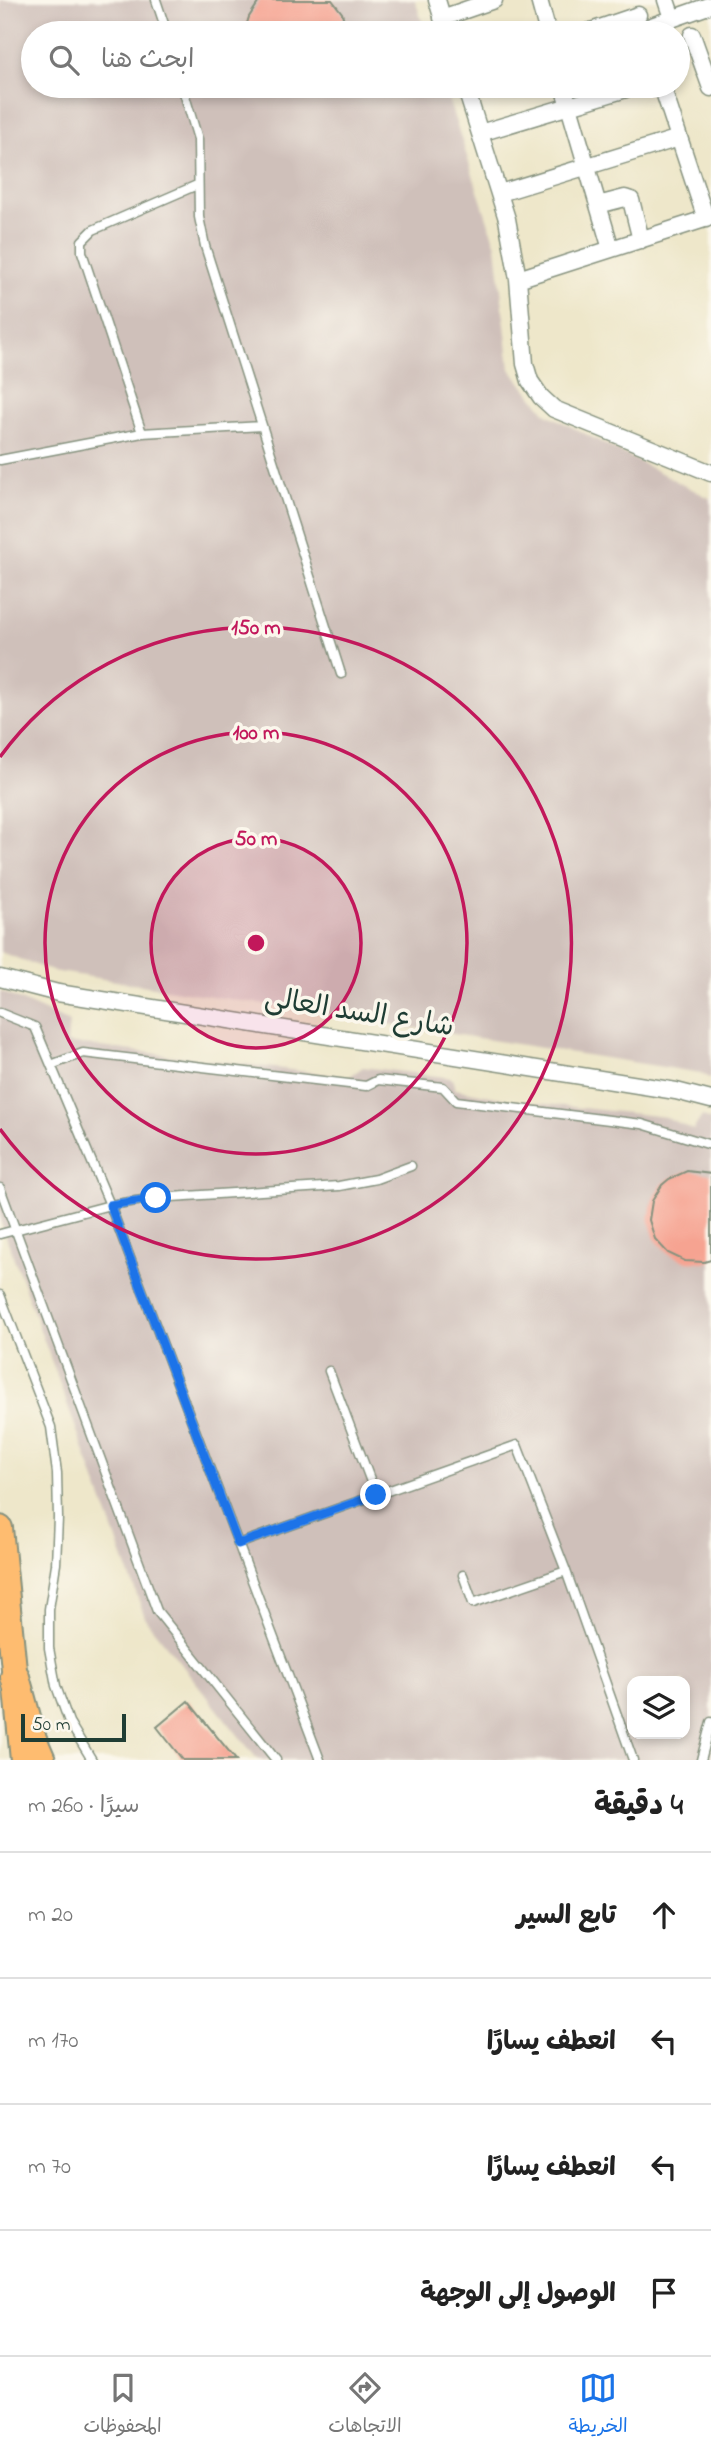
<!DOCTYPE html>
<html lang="ar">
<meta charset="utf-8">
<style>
:root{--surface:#fff;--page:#f2f2f2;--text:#222;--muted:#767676;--line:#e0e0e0;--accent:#1a73e8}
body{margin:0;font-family:"Indie Flower","Playpen Sans Arabic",sans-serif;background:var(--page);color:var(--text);direction:rtl}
.controls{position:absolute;right:21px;bottom:21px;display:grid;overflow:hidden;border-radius:14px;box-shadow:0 4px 10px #0003}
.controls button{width:63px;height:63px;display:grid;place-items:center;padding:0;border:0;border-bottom:2px solid var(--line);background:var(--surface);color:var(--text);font:35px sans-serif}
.scale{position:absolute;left:21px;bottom:18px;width:105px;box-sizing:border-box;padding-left:7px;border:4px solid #1f3d34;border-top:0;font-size:19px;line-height:24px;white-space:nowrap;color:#1f3d34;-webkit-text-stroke:5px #fbf7ec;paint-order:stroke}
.stop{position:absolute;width:21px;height:21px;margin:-16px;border:5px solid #1a73e8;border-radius:50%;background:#fff}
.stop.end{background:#1a73e8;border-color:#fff;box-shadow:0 2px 7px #0008}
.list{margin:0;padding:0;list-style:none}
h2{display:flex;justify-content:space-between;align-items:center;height:91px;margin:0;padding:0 28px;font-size:30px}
h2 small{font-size:23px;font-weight:400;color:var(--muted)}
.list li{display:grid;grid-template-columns:46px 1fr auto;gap:21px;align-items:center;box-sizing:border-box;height:126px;padding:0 28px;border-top:2px solid var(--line)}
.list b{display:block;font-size:26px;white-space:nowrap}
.list em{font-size:23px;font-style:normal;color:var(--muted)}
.icon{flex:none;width:38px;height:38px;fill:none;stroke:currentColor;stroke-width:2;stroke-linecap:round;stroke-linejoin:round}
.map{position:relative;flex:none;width:711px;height:1760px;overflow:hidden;direction:ltr}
.search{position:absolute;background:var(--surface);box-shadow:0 4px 10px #0003;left:21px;right:21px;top:21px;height:77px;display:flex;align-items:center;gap:18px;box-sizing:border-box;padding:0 24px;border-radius:38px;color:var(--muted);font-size:26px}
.sheet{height:595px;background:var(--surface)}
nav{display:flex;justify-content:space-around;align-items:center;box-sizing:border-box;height:98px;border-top:2px solid var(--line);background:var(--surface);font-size:19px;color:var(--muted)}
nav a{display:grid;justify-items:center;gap:4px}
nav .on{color:var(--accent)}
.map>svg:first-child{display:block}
.industrial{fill:#cfc0ba;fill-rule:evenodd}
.building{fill:#f6a391}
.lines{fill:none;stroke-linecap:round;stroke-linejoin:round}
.lane-casing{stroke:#86927f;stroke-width:11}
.street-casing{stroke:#86927f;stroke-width:19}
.primary-casing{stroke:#86927f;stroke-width:28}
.highway-casing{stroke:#86927f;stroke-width:32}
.lane{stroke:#fff;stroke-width:8}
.street{stroke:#fff;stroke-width:16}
.primary{stroke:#febc70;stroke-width:24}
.highway{stroke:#febc70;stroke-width:28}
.route{stroke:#1a73e8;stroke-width:9}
.ring{fill:none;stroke:#c2185b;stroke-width:3.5}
.labels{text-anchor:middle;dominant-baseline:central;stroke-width:7;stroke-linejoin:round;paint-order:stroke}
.street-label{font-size:28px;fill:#1f3d34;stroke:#fbf7ec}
.centre{fill:#c2185b;stroke:#fbf7ec;stroke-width:3.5}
.ring-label{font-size:21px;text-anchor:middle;font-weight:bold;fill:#c2185b;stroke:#fbf7ec;stroke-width:7;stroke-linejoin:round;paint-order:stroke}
</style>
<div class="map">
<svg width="711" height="1760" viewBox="0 0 711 1760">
<rect width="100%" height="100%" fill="#fbf7ec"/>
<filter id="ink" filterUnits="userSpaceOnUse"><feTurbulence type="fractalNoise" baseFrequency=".0143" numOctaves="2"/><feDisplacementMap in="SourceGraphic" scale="14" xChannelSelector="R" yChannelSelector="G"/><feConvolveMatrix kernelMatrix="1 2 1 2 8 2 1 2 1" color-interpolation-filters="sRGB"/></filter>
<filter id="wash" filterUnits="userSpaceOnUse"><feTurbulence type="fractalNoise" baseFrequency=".00686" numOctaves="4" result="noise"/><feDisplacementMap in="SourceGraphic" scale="28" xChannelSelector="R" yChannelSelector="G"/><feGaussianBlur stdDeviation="1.57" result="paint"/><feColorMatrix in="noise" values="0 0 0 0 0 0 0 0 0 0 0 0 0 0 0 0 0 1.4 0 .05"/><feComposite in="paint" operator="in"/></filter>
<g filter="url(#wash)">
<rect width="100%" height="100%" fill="#eee7ca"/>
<path class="industrial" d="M0 0H415L426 33H33V86H444L496 246 510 369 547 414 711 499V1079L701 1073 52 971 0 952Z
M0 991 69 1022 67 1043 349 1077 363 1067 452 1078 455 1089 516 1101 666 1117 693 1130 702 1116 711 1121V1760H258L146 1620 0 1220ZM632 1681H685V1734H632Z"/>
<g id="blocks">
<path class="building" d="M260 0H332L342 13 347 33H244L249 17Z
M687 1171 711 1174V1260L704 1262 685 1261 668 1253 655 1239 649 1220 652 1201 662 1185 669 1179Z
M188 1701 236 1760H183L157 1727Z"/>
</g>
</g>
<g filter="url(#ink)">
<use href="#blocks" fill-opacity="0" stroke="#86927f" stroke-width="2"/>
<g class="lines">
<g class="lane-casing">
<path id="lane" d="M156 0 167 33
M182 86 198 139 199 217 205 246 341 674
M142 433 82 252V241L93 230 197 185
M0 460 142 433 262 426
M0 1013 35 1027 110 1205 320 1760
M51 1065 83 1053 366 1086 378 1080 443 1087 456 1101 642 1124 711 1145
M0 1188 157 1611 276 1760
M0 1234 110 1205 156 1198 339 1186 376 1179 411 1166
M0 1295 51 1427 57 1473 58 1518 56 1564 49 1609V1648L56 1686 69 1722 92 1760
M329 1371 376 1495
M238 1544 517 1445 566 1571
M463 1575 473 1603 566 1571 633 1760
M701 1760 711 1722"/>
</g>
<g class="street-casing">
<path id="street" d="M437 0 447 33
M539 0 548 33
M666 0 672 18
M442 18 494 0
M643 29 711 5
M585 33 638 15
M692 35 711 88
M465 86 507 219 518 279 525 364 530 381 541 397 554 409 711 473
M563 86 611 249
M662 86 706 219
M480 133 636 86
M500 193 679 138
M598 205 625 198 631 200 641 240
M518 279 711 217
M0 978 58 993 676 1091 711 1100"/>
</g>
<g class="primary-casing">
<path id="primary" d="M0 1528 23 1760"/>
</g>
<g class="highway-casing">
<path id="highway" d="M15 1677 32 1739 41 1760"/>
</g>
<use href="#lane" class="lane"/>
<use href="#street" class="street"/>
<use href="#primary" class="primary"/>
<use href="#highway" class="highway"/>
</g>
</g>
<g class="lines" filter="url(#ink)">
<path class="route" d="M156 1198 110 1205 238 1544 376 1495"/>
</g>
<circle cx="256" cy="943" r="105" fill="#c2185b" fill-opacity=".12"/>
<g class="ring">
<circle cx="256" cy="943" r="105"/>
<circle cx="256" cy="943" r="211"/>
<path d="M0 757A316 316 0 1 1 0 1129"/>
</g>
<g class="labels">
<g class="street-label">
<text transform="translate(359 1014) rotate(9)">شارع السد العالى</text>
</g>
</g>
<circle cx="256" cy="943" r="10" class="centre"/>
<g class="ring-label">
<text x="256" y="634">150 m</text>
<text x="256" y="739">100 m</text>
<text x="256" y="845">50 m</text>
</g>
</svg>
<div class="controls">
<button><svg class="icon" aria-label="layers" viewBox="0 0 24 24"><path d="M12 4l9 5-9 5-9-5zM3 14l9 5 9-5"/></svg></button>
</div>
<div class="scale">50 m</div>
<div class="stop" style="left:156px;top:1198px"></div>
<div class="stop end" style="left:376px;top:1495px"></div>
<div class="search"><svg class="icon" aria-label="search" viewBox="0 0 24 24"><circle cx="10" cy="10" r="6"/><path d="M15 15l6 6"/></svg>ابحث هنا</div>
</div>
<section class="sheet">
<h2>4 دقيقة<small>سيرًا · 260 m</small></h2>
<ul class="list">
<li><svg class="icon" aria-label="ahead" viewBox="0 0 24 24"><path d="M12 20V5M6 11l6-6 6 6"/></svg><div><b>تابع السير</b></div><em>20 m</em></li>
<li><svg class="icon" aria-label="left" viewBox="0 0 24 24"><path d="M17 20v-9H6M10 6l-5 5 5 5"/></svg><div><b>انعطف يسارًا</b></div><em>170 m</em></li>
<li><svg class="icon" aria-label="left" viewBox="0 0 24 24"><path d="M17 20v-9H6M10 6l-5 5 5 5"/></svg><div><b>انعطف يسارًا</b></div><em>70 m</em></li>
<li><svg class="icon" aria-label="arrive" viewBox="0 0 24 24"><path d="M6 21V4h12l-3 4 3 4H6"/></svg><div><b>الوصول إلى الوجهة</b></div></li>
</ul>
</section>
<nav>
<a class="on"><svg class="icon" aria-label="map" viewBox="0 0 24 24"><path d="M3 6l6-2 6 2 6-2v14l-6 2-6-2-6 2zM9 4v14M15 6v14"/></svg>الخريطة</a>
<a><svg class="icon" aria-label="directions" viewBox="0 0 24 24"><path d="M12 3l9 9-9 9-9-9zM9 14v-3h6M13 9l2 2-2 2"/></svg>الاتجاهات</a>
<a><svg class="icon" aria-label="saved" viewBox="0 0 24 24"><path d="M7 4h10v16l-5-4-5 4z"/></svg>المحفوظات</a>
</nav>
